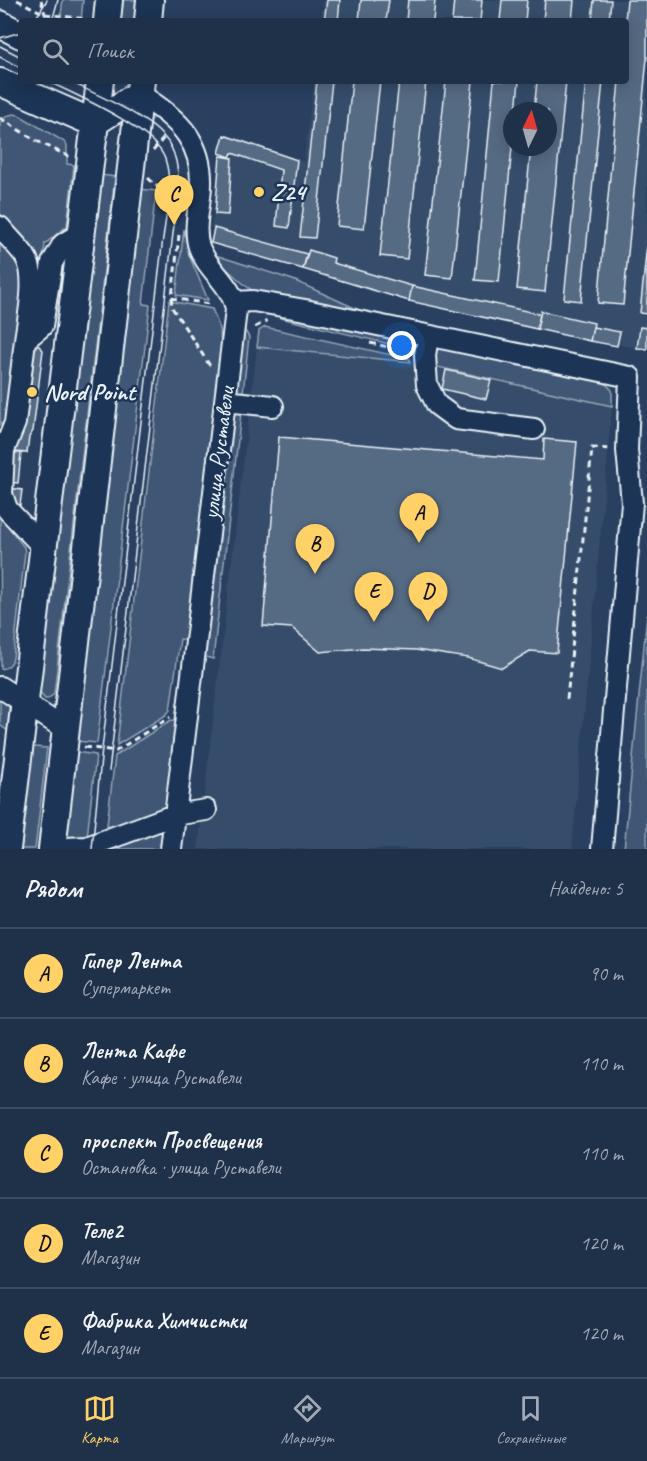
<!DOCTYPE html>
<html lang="ru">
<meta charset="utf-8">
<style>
:root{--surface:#1f3049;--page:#2c3c53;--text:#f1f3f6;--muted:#a1a9b4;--line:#3c4b61;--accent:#ffd166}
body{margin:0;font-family:Caveat,sans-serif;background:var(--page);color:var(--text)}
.compass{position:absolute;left:503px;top:102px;width:54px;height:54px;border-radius:50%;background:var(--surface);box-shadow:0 3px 15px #0003;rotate:5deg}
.you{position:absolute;left:402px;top:346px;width:21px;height:21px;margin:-15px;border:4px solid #fff;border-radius:50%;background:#1a73e8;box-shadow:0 0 0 9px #1a73e833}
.badge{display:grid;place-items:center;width:39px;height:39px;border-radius:50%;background:var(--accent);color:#111;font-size:20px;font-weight:700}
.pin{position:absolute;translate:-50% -50px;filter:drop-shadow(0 2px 3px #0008)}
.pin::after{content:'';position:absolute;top:32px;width:21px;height:18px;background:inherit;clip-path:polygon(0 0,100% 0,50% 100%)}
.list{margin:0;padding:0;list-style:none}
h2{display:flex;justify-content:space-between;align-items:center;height:78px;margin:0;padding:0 24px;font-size:26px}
h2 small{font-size:20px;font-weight:400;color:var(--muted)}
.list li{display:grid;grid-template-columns:39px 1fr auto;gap:18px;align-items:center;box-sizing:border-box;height:90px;padding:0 24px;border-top:2px solid var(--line)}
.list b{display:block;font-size:22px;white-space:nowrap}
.list p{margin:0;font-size:20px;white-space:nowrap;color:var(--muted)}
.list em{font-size:20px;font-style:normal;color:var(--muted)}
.icon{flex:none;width:33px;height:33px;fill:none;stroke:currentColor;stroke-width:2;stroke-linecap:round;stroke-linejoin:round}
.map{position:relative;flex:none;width:647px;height:849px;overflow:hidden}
.search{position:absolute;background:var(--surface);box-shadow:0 3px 15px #0003;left:18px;right:18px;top:18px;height:66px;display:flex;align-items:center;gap:15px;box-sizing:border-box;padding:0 21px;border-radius:6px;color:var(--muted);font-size:22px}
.sheet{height:528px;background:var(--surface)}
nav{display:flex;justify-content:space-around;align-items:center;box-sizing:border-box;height:84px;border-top:2px solid var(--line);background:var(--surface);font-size:16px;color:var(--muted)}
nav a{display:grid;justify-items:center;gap:3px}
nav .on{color:var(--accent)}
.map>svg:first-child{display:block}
.built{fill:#364d6b;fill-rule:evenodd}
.green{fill:#415774;stroke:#94a4b6;stroke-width:1.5}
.building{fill:#556a83;stroke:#e8f1f8;stroke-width:1.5}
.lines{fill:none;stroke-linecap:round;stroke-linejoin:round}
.minor-casing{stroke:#e8f1f8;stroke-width:24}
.major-casing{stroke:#e8f1f8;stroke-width:30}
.path{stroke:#e8f1f8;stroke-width:3;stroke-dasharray:6 4.5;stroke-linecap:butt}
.minor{stroke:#1d3557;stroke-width:20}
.major{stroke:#1d3557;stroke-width:26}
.tram{stroke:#e8f1f8;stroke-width:1.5}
.poi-dot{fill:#ffd166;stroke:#1d3557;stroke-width:2}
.labels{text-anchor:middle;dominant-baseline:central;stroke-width:5;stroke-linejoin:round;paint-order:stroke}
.poi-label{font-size:24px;font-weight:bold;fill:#e8f1f8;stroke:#1d3557;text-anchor:start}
.street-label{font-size:24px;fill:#e8f1f8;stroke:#1d3557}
</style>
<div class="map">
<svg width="647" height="849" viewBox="0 0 647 849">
<rect width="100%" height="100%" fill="#294061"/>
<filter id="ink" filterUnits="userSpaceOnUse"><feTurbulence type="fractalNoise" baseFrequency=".0167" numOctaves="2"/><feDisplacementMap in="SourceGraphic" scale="12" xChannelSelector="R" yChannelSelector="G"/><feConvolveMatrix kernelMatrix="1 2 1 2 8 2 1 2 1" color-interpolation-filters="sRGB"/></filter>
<g filter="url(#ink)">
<path class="built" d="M324 0H647V349L590 341 409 301 303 269 211 243 214 229 210 227 215 214 219 153 224 135 304 162 314 81H626V21H321ZM512 111H548V147H512Z
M257 347 410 362 612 406 572 849H198Z"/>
<path class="green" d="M63 0H83L81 21H60Z
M123 0H138L136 21H121Z
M13 114 19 115 63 141 67 145V164L74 165 67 226 45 244 39 290H36L38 257 0 213V122L7 116Z
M101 175 115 177 54 694 48 699H45L39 692Z
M140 189 156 191 143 304 150 305 97 743 76 741Z
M184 229 189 255 208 300 176 295Z
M0 240 21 263 26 287 9 420 0 425Z
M209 253 293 280 368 314 252 290 246 286Z
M169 301 212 309 220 329 221 347 186 640 180 639 170 710 166 715 117 745Z
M281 313 384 335 396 341 402 347 280 318Z
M265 327 410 359V362L257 347 259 331Z
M245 331 249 337 243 393 239 394 235 392 241 337Z
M441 346 605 383 612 390V406L429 365 433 355Z
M235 413H241L213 659 206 657 203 652 231 420Z
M0 516 24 547 25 552 13 658C11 665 8 668 1 669Z
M647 615V849H624Z
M0 699 9 707 8 731 0 725Z
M171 720 177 721 166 804 163 809 106 834 115 756Z
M33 747 47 748 35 849H21Z
M75 752 96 755 87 838H68L66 834Z
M159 829 162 834 160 849H108Z"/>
<path class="building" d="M327 0H340L338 21H324Z
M361 0H389L386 21H359Z
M408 0H435L433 21H406Z
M454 0H482L480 21H452Z
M502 0H527L525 21H500Z
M545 0H574L572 21H543Z
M594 0H611L609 21H592Z
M627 0H647V58L623 305 598 303 619 81H626L625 21Z
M317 81H332L315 238 300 237Z
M352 81H380L364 229 337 226Z
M399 81H426L407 259 380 256Z
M446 81H473L452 278 425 275Z
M494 81H519L516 111H512V147L499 282 475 280Z
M537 81H566L545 292 517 289 531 147H548V111H534Z
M586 81H603L581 301 564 299Z
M224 135 297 160 289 228 276 226 281 170 232 153 230 157 219 153Z
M220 156 232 158 228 215 215 214Z
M214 228 307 254 303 269 211 243Z
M647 244V314L640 313Z
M309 250 334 258 333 263 412 286 409 301 303 269Z
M412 286 540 314 537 329 409 301Z
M541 311 594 323 590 341 537 329Z
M593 327 620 332 617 346 590 341Z
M640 327 647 328V349L637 348Z
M33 345 39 346 43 350 33 431 29 437 27 453 15 452Z
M446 370 491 380 486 399 442 389Z
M279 437 543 460 544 439 577 442 557 653 530 651 502 668 468 658 416 650 363 648 320 652 292 628 263 626Z
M7 452 21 453 18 483 5 482Z
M9 488 22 490 20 505 7 503Z"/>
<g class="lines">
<g class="minor-casing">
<path id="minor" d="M139 94C180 119 207 145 200 197 198 213 194 232 199 247 207 270 233 285 236 310L171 849
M0 227C8 237 18 246 25 256 38 275 28 317 25 340
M235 302 253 301 305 310 630 377 627 450 632 503 602 849
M428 337 425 355 427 385 437 405 456 419 534 429
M225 401 273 406
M44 548 7 509 2 494 4 450 15 423 25 340 42 326 52 263 63 244 81 233
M0 687 65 729
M52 845 66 848 87 847 174 815 206 810"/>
</g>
<g class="major-casing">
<path id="major" d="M107 21 109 0
M148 21 150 0
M0 24 21 35
M0 82 94 123
M94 123 139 94
M7 849 100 81
M52 849 141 81"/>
</g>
<path class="path" d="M17 0 45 14 87 19
M41 0 45 14 50 21
M0 118 35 140 72 158
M153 151 166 135
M148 178 161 190 183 199
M179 235 171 306 212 369
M171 298 210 304
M255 327 267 321
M370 343 410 352
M567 699 592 448 611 449
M84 747 116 751 170 717"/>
<use href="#minor" class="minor"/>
<use href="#major" class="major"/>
<path class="tram" d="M34 21 47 0
M52 21 58 0
M0 38 21 32
M0 46 21 57
M0 57 21 68
M47 81C76 95 155 129 165 159 174 185 165 219 162 246L102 749 92 849
M69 81C97 95 144 114 164 137 170 143 174 153 176 161 181 182 176 205 174 225L109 771"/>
</g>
</g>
<g class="poi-dot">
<circle cx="259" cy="192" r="6"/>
<circle cx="32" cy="392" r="6"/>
</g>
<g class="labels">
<g class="poi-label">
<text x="271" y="192">Z24</text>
<text x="44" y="392">Nord Point</text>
</g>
<g class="street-label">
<text transform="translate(218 453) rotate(-83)">улица Руставели</text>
</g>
</g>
</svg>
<svg class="compass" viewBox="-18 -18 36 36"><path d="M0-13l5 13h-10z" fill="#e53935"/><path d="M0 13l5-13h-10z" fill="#a1a9b4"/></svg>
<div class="you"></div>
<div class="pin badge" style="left:419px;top:543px">A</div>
<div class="pin badge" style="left:315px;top:574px">B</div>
<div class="pin badge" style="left:174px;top:225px">C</div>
<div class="pin badge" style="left:428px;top:622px">D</div>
<div class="pin badge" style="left:374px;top:622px">E</div>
<div class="search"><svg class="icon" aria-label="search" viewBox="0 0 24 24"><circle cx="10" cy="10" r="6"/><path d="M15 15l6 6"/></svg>Поиск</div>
</div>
<section class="sheet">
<h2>Рядом<small>Найдено: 5</small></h2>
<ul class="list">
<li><span class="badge">A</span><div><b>Гипер Лента</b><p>Супермаркет</p></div><em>90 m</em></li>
<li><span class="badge">B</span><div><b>Лента Кафе</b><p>Кафе · улица Руставели</p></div><em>110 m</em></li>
<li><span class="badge">C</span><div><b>проспект Просвещения</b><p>Остановка · улица Руставели</p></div><em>110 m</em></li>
<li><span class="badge">D</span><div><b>Теле2</b><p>Магазин</p></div><em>120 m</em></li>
<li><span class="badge">E</span><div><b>Фабрика Химчистки</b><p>Магазин</p></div><em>120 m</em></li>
</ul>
</section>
<nav>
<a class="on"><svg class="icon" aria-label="map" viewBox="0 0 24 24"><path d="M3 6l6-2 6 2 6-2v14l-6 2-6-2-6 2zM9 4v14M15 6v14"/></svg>Карта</a>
<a><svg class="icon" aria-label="directions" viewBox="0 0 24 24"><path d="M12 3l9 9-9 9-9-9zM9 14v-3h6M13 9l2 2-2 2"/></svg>Маршрут</a>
<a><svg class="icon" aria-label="saved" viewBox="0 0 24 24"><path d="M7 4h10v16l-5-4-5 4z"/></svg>Сохранённые</a>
</nav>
